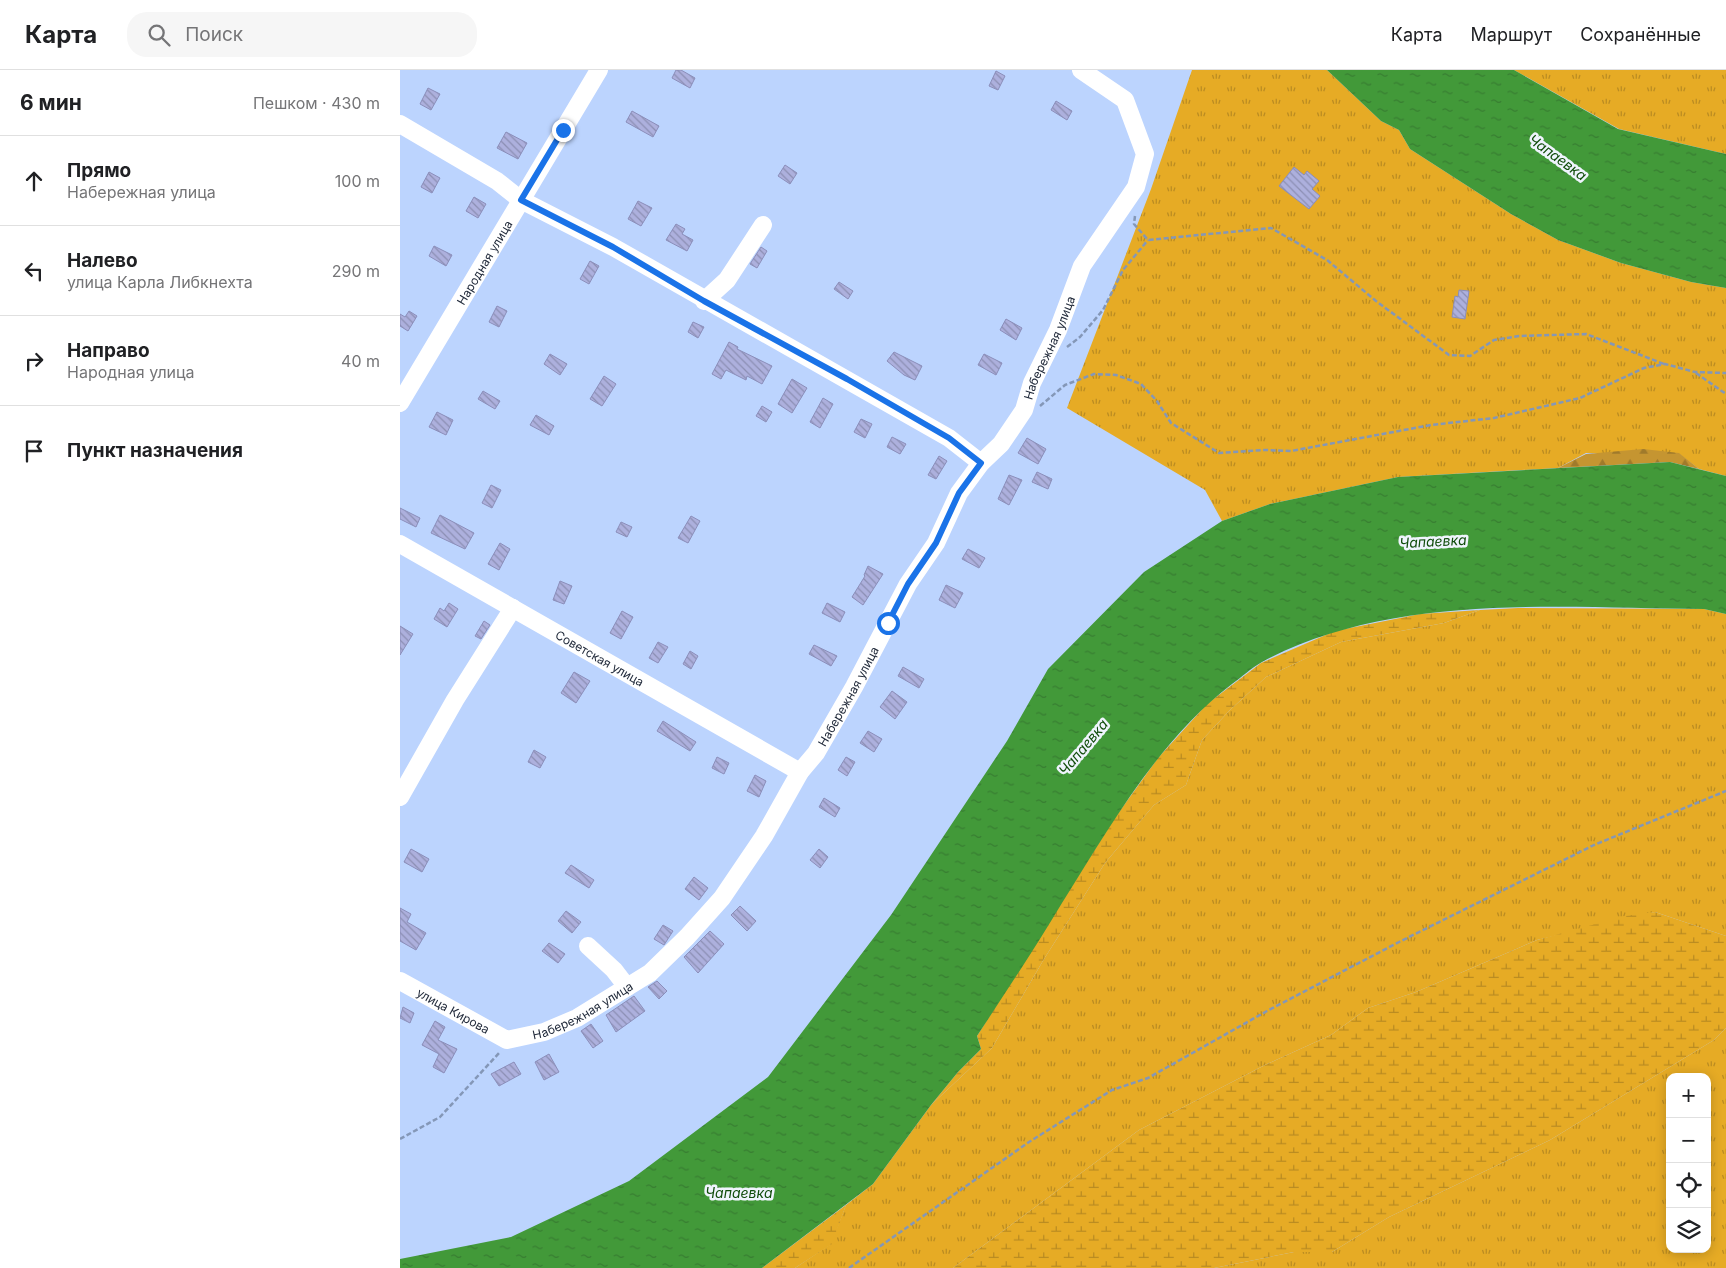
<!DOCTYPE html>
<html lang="ru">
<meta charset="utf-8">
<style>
:root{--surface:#fff;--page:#f6f6f6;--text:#202124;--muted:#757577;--line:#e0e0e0}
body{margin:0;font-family:Inter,sans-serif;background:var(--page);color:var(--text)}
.controls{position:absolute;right:15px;bottom:15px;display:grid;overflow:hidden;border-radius:10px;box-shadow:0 2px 12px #0003}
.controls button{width:45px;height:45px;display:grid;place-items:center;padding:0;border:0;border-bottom:1px solid var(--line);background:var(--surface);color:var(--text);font:25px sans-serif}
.stop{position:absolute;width:15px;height:15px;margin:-11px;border:4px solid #1a73e8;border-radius:50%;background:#fff}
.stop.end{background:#1a73e8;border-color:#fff;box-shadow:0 1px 5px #0008}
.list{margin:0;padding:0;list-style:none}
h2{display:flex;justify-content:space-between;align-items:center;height:65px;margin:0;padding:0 20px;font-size:21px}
h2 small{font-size:16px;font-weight:400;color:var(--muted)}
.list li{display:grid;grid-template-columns:32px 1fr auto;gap:15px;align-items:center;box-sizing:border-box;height:90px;padding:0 20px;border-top:1px solid var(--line)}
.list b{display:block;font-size:19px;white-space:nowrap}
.list p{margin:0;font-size:16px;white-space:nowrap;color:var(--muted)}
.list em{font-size:16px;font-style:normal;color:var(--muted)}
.icon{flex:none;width:28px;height:28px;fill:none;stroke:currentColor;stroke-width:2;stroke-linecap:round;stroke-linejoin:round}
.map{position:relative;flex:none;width:1326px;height:1198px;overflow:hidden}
header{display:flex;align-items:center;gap:30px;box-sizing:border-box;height:70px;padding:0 25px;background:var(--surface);border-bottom:1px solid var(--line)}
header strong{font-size:24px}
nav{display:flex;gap:28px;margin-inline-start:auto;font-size:18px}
.search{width:350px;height:45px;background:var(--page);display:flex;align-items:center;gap:12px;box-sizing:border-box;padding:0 18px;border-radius:20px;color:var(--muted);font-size:19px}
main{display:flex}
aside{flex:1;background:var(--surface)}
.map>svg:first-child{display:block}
.grass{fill:url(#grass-tufts);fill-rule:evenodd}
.forest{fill:url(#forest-firs)}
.wetland{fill:url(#wetland-marsh)}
.water{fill:url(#water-ripples)}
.building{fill:url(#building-back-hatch);stroke:#8b8eba}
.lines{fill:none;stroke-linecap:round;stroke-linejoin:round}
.path{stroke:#8497b7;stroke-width:2.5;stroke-dasharray:5 2.5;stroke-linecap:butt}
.minor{stroke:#fff;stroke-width:18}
.route{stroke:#1a73e8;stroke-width:6}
.labels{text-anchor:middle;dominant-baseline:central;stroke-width:5;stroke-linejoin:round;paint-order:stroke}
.street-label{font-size:12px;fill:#232c3c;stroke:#eff4fd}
.water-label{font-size:14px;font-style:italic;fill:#114d0b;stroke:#eff4fd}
</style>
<header>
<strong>Карта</strong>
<div class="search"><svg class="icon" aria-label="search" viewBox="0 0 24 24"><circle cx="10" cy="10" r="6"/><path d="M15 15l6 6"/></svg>Поиск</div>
<nav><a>Карта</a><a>Маршрут</a><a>Сохранённые</a></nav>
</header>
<main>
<aside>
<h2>6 мин<small>Пешком · 430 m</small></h2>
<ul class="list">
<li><svg class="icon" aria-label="ahead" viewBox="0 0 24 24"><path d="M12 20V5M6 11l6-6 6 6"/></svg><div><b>Прямо</b><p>Набережная улица</p></div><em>100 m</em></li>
<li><svg class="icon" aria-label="left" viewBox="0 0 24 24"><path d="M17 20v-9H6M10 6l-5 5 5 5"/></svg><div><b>Налево</b><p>улица Карла Либкнехта</p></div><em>290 m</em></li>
<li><svg class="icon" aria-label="right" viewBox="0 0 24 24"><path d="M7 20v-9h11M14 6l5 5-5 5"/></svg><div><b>Направо</b><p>Народная улица</p></div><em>40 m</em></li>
<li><svg class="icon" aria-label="arrive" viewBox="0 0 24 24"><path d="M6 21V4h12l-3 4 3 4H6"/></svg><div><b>Пункт назначения</b></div></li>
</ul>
</aside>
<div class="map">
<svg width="1326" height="1198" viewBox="0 0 1326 1198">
<defs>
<pattern id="grass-tufts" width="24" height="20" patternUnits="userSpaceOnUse" patternTransform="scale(1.25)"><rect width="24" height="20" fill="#e6ab25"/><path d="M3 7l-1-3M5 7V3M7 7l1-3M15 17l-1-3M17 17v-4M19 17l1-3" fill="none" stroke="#ba8b21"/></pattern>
<pattern id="forest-firs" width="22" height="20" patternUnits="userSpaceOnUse" patternTransform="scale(1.25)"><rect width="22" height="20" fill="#c59531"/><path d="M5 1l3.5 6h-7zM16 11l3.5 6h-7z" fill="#a07a2b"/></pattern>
<pattern id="wetland-marsh" width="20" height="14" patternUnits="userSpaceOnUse" patternTransform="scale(1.25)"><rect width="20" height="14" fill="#e6ab25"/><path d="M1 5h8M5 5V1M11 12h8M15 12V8" fill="none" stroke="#ba8b21"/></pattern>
<pattern id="water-ripples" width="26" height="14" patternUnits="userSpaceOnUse" patternTransform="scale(1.25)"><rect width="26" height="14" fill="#429939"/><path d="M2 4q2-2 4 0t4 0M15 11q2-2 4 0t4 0" fill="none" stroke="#377d31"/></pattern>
<pattern id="building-back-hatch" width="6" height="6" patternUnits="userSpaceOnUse" patternTransform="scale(1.25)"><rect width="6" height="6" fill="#adb0dd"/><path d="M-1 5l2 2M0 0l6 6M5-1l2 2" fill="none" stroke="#8c8fb4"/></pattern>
</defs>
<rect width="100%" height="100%" fill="#bcd4fe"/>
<path class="grass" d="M792 0H927L981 51 999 60 1010 79 1111 144 1158 170 1221 193 1291 212 1326 218V406L1299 399 1278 383H1186L1158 398 998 407 870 434 822 451 805 420 667 338 751 119Z
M1114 0H1326V84L1219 59Z
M1118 538 1304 539 1326 544V866L1255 842 1137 870 1016 922 968 938 931 965 865 995 739 1060 553 1198H395L431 1174 446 1135 473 1114 531 1035 592 978 644 889 705 793 754 735 786 715 802 670 830 640 866 607 941 572 1044 553 1080 540Z
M1326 958V1198H814L894 1182H932L989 1147 1150 1070 1314 970ZM1270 1007H1307V1179H1270Z"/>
<path class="forest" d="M1243 379 1279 383 1299 399 1270 392 1158 398 1186 384Z"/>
<path class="wetland" d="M1080 540 1044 553 941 572 866 607 830 640 802 670 786 715 754 735 705 793 644 889 592 978 531 1035 558 1002 581 979 577 966 714 749 758 688 807 634 861 593 935 561 1020 544Z
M1255 842 1326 866V958L1314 970 1150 1070 989 1147 932 1182H894L814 1198H553L739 1060 865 995 931 965 968 938 1016 922 1137 870 1225 846Z
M446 1135 432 1174 395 1198H362Z"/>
<path class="water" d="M927 0H1114L1218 59 1326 84V218L1291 212 1221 193 1158 170 1111 144 1010 79 999 60 981 51Z
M1270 392 1326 406V544L1304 539C1161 538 992 522 862 592 851 598 842 607 832 614 758 671 711 755 662 833 635 878 606 922 577 966L581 979 558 1002 531 1035 473 1114 362 1198H0V1189L111 1167 229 1111 368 1007 491 845 607 671 648 599 744 502 822 451 870 434 998 407Z"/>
<path class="building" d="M276 0H281L295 8 290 18 272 8Z
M596 1 605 6 598 20 589 16Z
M28 18 40 24 31 40 20 34Z
M656 31 672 41 667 50 651 40Z
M232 41 259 56 253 67 226 52Z
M106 62 127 73 118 89 97 78Z
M385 95 397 103 390 114 378 106Z
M894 97 904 105 907 101 919 111 912 119 920 126 909 139 879 116Z
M29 102 40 108 32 123 21 117Z
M74 127 86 134 78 148 66 141Z
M238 131 252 138 241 156 228 149Z
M276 154 285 159 282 164 293 170 287 181 266 170Z
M34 176 52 185 46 196 29 186Z
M361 177 367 181 357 198 350 194Z
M190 191 199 196 189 214 180 209Z
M439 212 453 221 448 229 434 219Z
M1059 220 1069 221 1065 249 1052 247 1055 226 1058 227Z
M97 236 107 241 99 257 89 252Z
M9 241 17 246 8 261 0 256V244L5 247Z
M606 249 622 258 616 270 600 260Z
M293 252 304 257 298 268 288 262Z
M329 272 338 277 337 279 372 296 362 314 347 306 346 310 326 300 321 309 312 304Z
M494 282 522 296 515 310 504 305 487 291Z
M150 284 167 294 160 305 144 294Z
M584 284 602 293 596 305 578 295Z
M204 306 216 314 202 336 190 329Z
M392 309 407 318 392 343 378 334Z
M83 321 100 331 95 339 78 329Z
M423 328 433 334 420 358 410 352Z
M362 336 372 342 366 352 356 346Z
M37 342 53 350 46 365 29 357Z
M136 345 154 356 149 365 130 355Z
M461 349 472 354 465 368 454 362Z
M492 367 506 374 500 384 487 377Z
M627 368 646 379 638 394 618 383Z
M539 386 547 391 536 409 528 405Z
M637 402 652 409 648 419 632 412Z
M609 405 622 410 609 435 598 429Z
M91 415 101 420 92 438 82 433Z
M0 438 20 448 16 457 0 449Z
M40 445 74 463 65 479 31 463Z
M291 446 300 451 288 473 278 468Z
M221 452 232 457 227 467 216 462Z
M100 473 110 479 99 500 88 494Z
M568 479 585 488 579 498 562 489Z
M468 496 483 504 463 535 452 527 465 506 464 505Z
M160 511 172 516 164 534 153 530Z
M546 515 563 523 555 538 539 530Z
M49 533 58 539 47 557 34 549 40 538 44 541Z
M427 533 445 542 440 552 422 543Z
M222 541 233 547 221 569 210 563Z
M84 551 90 555 81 569 75 566Z
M0 556 13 564 0 585Z
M258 572 268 577 258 593 249 588Z
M414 575 437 586 431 596 409 584Z
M290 581 298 586 291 599 283 594Z
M503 597 524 609 519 618 498 606Z
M174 602 190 611 176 633 161 623Z
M492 621 507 632 495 649 480 637Z
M263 651 296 672 290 681 257 661Z
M468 661 482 669 474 682 460 673Z
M134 680 146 687 140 698 128 692Z
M317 687 329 693 324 704 312 698Z
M446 687 455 692 447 706 438 700Z
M355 705 366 711 359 727 347 721Z
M424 728 440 738 435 747 419 737Z
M11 779 29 789 22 802 4 792Z
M419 779 428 787 420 798 410 790Z
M171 795 194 810 189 818 165 803Z
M294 807 308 818 299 830 285 819Z
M340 836 356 851 347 861 331 845Z
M0 838 11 844 7 852 26 863 16 880 0 871Z
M166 841 181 852 172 863 158 851Z
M263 855 273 861 264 875 254 869Z
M310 861 324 874 298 903 284 887Z
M149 873 165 884 158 893 142 881Z
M257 911 267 921 259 929 248 917Z
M234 926 245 941 216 962 206 945Z
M3 937 14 943 10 953 0 948Z
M35 951 45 957 38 970 57 979 44 1003 33 997 39 984 22 975Z
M191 954 203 971 193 978 181 961Z
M149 984 159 1002 144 1010 135 992Z
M114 992 121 1004 99 1016 91 1004Z"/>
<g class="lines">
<path class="path" d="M735 146 734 154 748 170 871 158 927 190 976 231 1049 285 1070 286 1094 270 1119 266 1186 264 1264 294
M667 277 680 267 703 240 723 200 748 170
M1296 303 1326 324
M640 336 665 315 694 304 716 305 741 314 757 331 771 353 819 383 865 380 891 381 1031 355 1094 348 1180 328 1244 298 1265 294 1295 302 1326 303
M0 1069 40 1047 100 982
M449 1198 629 1072 712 1020 748 1008 867 941 999 872 1194 775 1326 721"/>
<g class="minor">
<path d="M0 54 97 111 121 130 213 177 549 368 581 393"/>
<path d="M304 231 327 210 363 155"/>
<path id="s1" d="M0 333 199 0"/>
<path id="s2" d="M0 474 400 702"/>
<path d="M0 727 55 630 113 538"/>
<path d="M188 876 214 900 227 917"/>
<path id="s3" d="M0 911 107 970 144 962 177 948 250 903 287 867 322 828 364 766 400 702 416 683 454 617 508 514 536 473 559 423 581 393 601 374 624 340 632 313 658 260 682 196 736 117 745 84 725 30 681 0"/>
</g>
</g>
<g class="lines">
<path class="route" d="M163 60 121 130 213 177 304 231 447 309 549 368 581 393 559 423 536 473 508 514 488 553"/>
</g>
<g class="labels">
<g class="street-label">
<text stroke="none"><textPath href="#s1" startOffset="164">Народная улица</textPath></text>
<text stroke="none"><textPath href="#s3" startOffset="1029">Набережная улица</textPath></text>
<text stroke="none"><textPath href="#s2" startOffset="230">Советская улица</textPath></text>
<text stroke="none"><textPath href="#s3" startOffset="624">Набережная улица</textPath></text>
<text stroke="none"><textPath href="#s3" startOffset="204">Набережная улица</textPath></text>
<text stroke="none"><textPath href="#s3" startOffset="61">улица Кирова</textPath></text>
</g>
<g class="water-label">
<text transform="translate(1158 87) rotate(36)">Чапаевка</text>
<text transform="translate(1033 471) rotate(-3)">Чапаевка</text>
<text transform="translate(683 677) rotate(-50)">Чапаевка</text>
<text x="339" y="1122">Чапаевка</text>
</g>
</g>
</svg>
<div class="controls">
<button>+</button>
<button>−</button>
<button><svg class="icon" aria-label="locate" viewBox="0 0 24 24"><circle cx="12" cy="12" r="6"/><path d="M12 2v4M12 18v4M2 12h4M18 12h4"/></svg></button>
<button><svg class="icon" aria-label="layers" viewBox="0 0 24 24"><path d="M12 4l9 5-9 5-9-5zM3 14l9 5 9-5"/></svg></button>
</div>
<div class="stop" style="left:488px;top:553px"></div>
<div class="stop end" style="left:163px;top:60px"></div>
</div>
</main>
